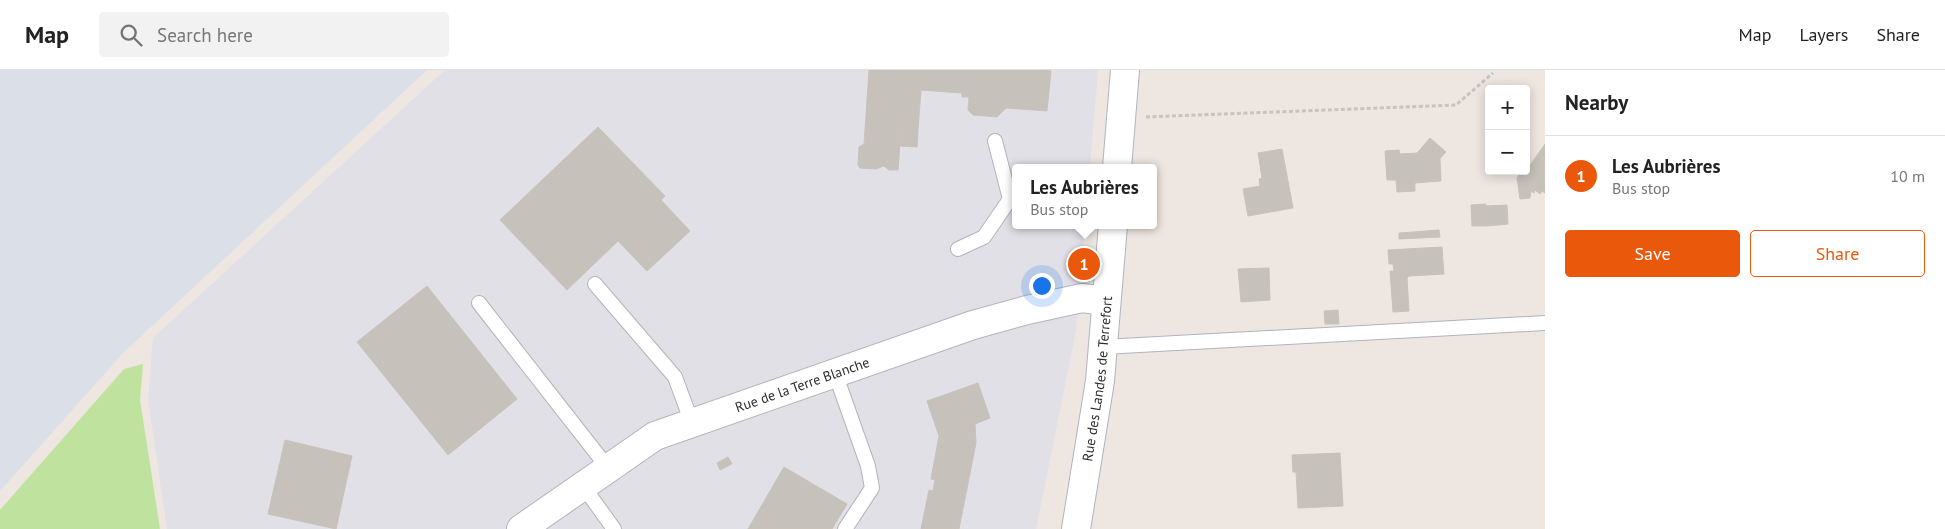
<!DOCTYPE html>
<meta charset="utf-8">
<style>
:root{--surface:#fff;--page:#f2f2f2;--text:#222;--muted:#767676;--line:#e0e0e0;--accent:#ea580c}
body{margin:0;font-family:"PT Sans",sans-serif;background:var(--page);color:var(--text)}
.controls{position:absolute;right:15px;top:15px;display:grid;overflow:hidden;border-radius:5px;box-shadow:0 2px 12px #0003}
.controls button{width:45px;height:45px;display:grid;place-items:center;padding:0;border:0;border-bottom:1px solid var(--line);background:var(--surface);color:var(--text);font:25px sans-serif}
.you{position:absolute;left:1041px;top:215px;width:18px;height:18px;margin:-12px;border:4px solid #fff;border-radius:50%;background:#1a73e8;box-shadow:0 0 0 8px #1a73e833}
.badge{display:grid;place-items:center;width:32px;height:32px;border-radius:50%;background:var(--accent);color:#fff;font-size:16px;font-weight:700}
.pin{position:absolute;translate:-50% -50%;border:2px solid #fff;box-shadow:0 1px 5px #0006}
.popup{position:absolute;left:1012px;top:94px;width:145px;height:65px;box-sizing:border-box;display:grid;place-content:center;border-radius:5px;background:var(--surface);filter:drop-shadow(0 1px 4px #0005);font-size:16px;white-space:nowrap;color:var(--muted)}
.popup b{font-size:19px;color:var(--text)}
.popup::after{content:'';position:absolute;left:50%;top:100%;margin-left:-10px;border:10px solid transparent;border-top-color:var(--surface)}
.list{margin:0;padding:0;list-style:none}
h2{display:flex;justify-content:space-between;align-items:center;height:65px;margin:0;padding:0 20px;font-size:21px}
h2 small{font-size:16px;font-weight:400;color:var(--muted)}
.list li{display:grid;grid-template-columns:32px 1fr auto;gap:15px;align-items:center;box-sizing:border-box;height:80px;padding:0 20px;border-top:1px solid var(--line)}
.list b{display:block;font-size:19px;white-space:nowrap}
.list p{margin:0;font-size:16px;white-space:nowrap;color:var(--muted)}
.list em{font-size:16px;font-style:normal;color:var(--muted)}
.actions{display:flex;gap:10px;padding:15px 20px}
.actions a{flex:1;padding:11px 0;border:1px solid var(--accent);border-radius:5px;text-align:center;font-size:18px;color:var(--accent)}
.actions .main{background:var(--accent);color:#fff}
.icon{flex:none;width:28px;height:28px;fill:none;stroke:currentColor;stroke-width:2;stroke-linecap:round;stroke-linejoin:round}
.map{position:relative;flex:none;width:1545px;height:459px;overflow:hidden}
header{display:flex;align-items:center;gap:30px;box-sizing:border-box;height:70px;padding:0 25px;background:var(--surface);border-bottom:1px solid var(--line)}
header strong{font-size:24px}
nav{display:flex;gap:28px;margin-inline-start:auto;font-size:18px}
.search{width:350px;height:45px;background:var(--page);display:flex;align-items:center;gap:12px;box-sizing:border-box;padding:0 18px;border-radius:5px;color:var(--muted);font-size:19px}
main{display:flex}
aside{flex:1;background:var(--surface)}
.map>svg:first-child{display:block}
.industrial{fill:#e1e0e7}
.airport{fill:#dbdfe7}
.green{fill:#bfe39e}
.building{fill:#c7c1bb;stroke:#cac2b9}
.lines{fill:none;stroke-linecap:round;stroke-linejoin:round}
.service-casing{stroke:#b0b4bd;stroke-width:16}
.minor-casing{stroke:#b0b4bd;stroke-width:30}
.tertiary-casing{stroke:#b0b4bd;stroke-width:30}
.path{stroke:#c4c4c4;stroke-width:3;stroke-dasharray:4 2.5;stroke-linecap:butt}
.service{stroke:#fff;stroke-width:14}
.minor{stroke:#fff;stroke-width:28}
.tertiary{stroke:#fff;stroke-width:28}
.labels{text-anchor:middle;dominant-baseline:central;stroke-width:4;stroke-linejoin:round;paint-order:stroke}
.street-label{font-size:14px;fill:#2d2d2d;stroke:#fff}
</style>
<header>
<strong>Map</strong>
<div class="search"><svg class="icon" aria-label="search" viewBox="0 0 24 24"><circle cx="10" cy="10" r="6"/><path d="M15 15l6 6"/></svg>Search here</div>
<nav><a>Map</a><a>Layers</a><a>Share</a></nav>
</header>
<main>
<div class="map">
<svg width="1545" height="459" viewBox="0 0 1545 459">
<rect width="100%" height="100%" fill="#eee6e0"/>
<path class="industrial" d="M445 0H1098L1090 98H1015V155H1085L1076 260 1036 459H167L148 329 153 268Z"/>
<path class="airport" d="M0 0H427L123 283 0 421Z"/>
<path class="green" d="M143 294 140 330 160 459H0V440L124 299Z"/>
<path class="building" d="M869 0H1049L1051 1 1047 41 1006 38 997 47 973 45 968 40 969 27H962V23L921 20 918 59 901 58 898 100H889L884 96 876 99 860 98 858 95 859 77 864 74Z
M598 57 665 126 661 130 690 161 647 201 618 171 567 220 500 150Z
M901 58 918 59 917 77 900 76Z
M1430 68 1446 82 1435 94 1436 107 1415 109V121L1397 122 1396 110H1387L1385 81 1399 80 1400 84 1417 83Z
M1545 74V123L1542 121 1540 124 1535 120 1534 123 1531 121 1530 128 1520 129 1517 108 1521 102 1523 104 1526 101Z
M1282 79 1293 138 1248 146 1243 119 1260 116 1259 109 1262 108 1258 83Z
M1440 89 1441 111 1415 113V109L1436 107 1435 94Z
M1486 134 1487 156H1472L1471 135Z
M1507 135 1508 154 1487 156 1486 136Z
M1439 160 1440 167 1399 169V163Z
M1442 177 1444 204 1409 206 1407 208 1409 241 1393 242 1390 201H1394L1393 194H1389L1388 180Z
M1269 198 1270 230 1241 232 1238 199Z
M427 216 517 329 448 385 357 272Z
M1338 240 1339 254H1325L1324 241Z
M978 313 990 348 975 354 976 373 959 459H921L929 420 933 421 935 410 931 409 939 366 927 331Z
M285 370 352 386 336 459 268 444Z
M1340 383 1343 436 1298 438 1296 402H1293L1292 385Z
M728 387 732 394 720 400 717 393Z
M784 397 847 434 832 459H748Z"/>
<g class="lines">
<g class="service-casing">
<path id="service" d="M995 71 1010 129 1015 128
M958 179 984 167 1010 129
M595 214 675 307 692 353
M479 233 608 398
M1103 277 1545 253
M835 303 868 396 872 418 845 459
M583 416 614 459"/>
</g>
<g class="minor-casing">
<g id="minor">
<path id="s1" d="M521 459 655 366 973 255 1027 240 1082 228 1106 231"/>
</g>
</g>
<g class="tertiary-casing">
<g id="tertiary">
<path d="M1117 98 1125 0"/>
<path id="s2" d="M1076 459 1100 311 1113 155"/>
</g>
</g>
<path class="path" d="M1146 47 1456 35 1493 3"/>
<use href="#service" class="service"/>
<use href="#minor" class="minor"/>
<use href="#tertiary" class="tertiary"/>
</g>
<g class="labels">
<g class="street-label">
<text stroke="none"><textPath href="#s2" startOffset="152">Rue des Landes de Terrefort</textPath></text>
<text stroke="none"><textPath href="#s1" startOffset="319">Rue de la Terre Blanche</textPath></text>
</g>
</g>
</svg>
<div class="controls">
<button>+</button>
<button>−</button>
</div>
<div class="you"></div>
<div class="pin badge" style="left:1084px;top:194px">1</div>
<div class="popup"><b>Les Aubrières</b>Bus stop</div>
</div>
<aside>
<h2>Nearby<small></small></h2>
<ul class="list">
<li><span class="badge">1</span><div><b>Les Aubrières</b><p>Bus stop</p></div><em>10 m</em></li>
</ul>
<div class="actions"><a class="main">Save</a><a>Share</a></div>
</aside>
</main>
